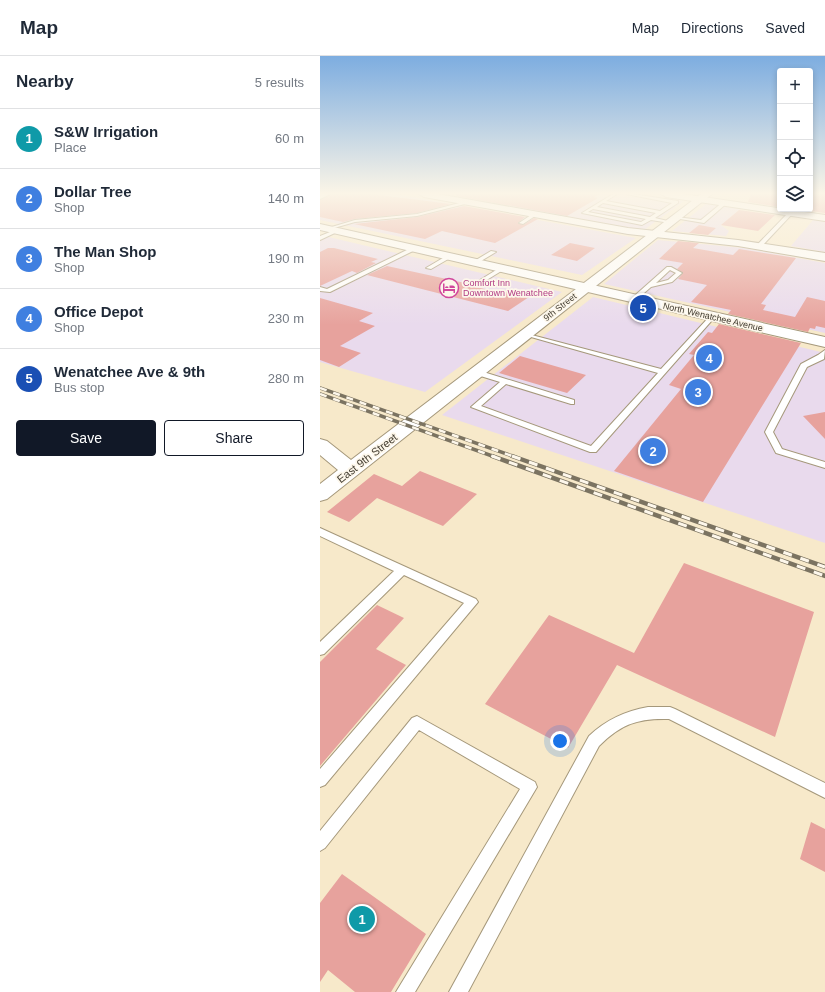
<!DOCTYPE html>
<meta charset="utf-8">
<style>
:root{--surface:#fff;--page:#f2f2f3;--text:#1f2937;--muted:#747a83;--line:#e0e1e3;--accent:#111827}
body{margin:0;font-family:Arial,sans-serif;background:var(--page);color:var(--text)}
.controls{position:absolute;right:12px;top:12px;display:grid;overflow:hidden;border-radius:4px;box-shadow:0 2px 6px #0003}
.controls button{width:36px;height:36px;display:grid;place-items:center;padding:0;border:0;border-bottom:1px solid var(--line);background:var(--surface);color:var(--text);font:20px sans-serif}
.you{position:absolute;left:240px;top:685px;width:14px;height:14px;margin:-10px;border:3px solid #fff;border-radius:50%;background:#1a73e8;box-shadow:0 0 0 6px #1a73e833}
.badge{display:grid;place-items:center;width:26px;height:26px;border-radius:50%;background:var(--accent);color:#fff;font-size:13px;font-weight:700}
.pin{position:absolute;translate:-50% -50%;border:2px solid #fff;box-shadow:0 1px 4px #0006}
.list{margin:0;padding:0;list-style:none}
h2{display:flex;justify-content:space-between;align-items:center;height:52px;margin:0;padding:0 16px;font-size:17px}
h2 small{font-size:13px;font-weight:400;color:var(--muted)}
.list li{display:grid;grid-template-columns:26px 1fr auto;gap:12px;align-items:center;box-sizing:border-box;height:60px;padding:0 16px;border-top:1px solid var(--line)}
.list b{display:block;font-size:15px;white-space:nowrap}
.list p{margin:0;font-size:13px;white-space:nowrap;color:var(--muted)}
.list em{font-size:13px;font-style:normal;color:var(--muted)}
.actions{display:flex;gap:8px;padding:12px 16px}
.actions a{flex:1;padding:9px 0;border:1px solid var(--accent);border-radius:4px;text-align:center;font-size:14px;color:var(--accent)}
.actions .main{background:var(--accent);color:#fff}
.icon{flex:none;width:22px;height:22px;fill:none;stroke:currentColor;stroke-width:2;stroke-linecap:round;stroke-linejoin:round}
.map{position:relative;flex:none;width:505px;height:936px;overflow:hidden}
header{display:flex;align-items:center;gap:24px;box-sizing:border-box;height:56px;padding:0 20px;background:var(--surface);border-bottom:1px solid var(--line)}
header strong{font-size:19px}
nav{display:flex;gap:22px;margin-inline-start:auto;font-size:14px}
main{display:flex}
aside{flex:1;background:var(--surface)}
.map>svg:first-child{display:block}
.commercial{fill:#e9daed}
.building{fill:#e7a29d}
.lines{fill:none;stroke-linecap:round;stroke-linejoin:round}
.service-casing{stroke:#a5987b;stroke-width:2}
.minor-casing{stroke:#a5987b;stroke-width:2}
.tertiary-casing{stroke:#a5987b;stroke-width:2}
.primary-casing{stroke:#a5987b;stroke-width:2}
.service{fill:#fff;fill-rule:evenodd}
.minor{fill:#fff;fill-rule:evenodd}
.tertiary{fill:#fff;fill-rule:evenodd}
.primary{fill:#fff;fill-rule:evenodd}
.rail-far1-casing{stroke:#7b7361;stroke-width:3.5}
.rail-casing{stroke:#7b7361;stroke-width:4.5}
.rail-far1{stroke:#fdf7eb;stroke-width:2.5;stroke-dasharray:7;stroke-linecap:butt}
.rail{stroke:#fdf7eb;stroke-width:3;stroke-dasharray:9;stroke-linecap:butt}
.labels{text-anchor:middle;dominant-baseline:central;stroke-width:3.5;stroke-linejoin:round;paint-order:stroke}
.far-hotel-label{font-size:9px;fill:#b23c85;stroke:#fdf7eb;text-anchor:start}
.far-street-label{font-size:9px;fill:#423c30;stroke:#fdf7eb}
.street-label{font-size:11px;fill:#423c30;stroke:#fdf7eb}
</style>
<header>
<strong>Map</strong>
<nav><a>Map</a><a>Directions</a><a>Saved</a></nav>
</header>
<main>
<aside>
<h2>Nearby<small>5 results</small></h2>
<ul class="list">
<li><span class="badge" style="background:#0f9aa8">1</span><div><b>S&amp;W Irrigation</b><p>Place</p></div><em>60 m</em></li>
<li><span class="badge" style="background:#3f7fe0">2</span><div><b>Dollar Tree</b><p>Shop</p></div><em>140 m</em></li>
<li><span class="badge" style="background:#3f7fe0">3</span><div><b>The Man Shop</b><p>Shop</p></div><em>190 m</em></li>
<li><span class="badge" style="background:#3f7fe0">4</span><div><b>Office Depot</b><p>Shop</p></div><em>230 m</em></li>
<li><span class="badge" style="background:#1a4fb4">5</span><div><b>Wenatchee Ave &amp; 9th</b><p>Bus stop</p></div><em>280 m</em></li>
</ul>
<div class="actions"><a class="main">Save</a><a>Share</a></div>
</aside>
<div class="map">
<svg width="505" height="936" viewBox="0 0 505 936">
<rect width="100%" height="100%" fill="#f7e9ca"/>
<path class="commercial" d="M18 138H77L316 182 262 219 0 164V144Z
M213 138H318L364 145 324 174 189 150Z
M386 148 420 153 401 169 409 175 406 180 352 175Z
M493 164 505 166V196L471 190Z
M0 179 242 236 105 336 0 306Z
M338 184 424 192 505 207V277L284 228Z
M273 241 505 297V487L122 359Z"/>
<path class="building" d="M11 138H51L131 148 97 157 35 163 23 166 0 161V144Z
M136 138H280L274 141 278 142 247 160 136 140Z
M431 138H460V151L428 146Z
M490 138H505V157L477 153H490Z
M144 150 205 161 198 167 203 169 214 162 218 163 175 187 122 175 105 183 34 168 97 161Z
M419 154 455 159 438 175 401 169Z
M379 169 396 172 388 179 369 177Z
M358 185 379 187 373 192 413 199 419 193 476 202 441 248 446 249 443 254 475 261 487 241 505 245V272L496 270 495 273 490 272 488 276 408 258 411 254 371 246 387 229 358 223 363 217 357 213 363 207 339 203Z
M250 187 275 192 257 205 231 199Z
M8 192H14L58 203 51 206 56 207 37 217 32 215 0 230V196Z
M67 210 145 227 143 228 182 237 186 235 209 241 188 255 47 219Z
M0 242 53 257 39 265 55 270 20 290 41 297 19 311 0 304Z
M399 268 481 287 383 446 294 415 361 333 349 329 374 299 369 298 388 276 392 277Z
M200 300 266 319 247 337 179 317Z
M505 356V383L483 360Z
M100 415 157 438 123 470 57 442 29 466 7 456 54 418 82 430Z
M364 507 494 556 455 681 297 609 248 692 165 648 229 559 314 597Z
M57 549 84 562 56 593 86 609 0 710V606Z
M491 766 505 773V816L480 803Z
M22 818 106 878 71 936H35L8 914 0 926V847Z"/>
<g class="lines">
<g class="service-casing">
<path id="service" d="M293 138H297L286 145 340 155 352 147 306 138H313L358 145V147L335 162 352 166 350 167 331 164 322 169 262 157ZM283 147 336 157 330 161 277 151ZM273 153 326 163 321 166 268 156Z
M147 145 149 147 97 160 35 166 7 174 5 173 35 164 97 158Z
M403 146 407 147 384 167 354 162 356 161 381 164Z
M469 156 473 157 441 191H437V189Z
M214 157 218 158 203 168 199 167Z
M15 174 19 175 0 184V180Z
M93 191 96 193 95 194 10 236 0 235V231L7 233Z
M171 195 176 196 156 208 151 207Z
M128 199 131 201 130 202 111 213 106 212Z
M181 211 184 213 183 214 165 225 160 224Z
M347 211H351L362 217 352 226 331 231 316 244H312V242ZM350 214 356 217 348 224 336 227Z
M392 259 394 260V262L276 396H270L151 351 180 326 154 318V314H157L254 344V348H251L186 328 161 350 271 390 338 317 204 279V277L341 313 390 260Z
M505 294 504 303 487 311 453 376 462 393 505 406V412L456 397 445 376 481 308 498 299Z
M0 472 156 543 158 546 5 729 0 731V713L144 547 84 519 4 598 0 599V586L74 515 0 480Z
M328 651H350L355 653 505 727V742L349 663C318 662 301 668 279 690L148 936H129L269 680C286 664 305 655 328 651Z
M97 660 215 726 217 731 95 936H76L200 733 99 674 5 792 0 795V775L92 662Z"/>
</g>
<g class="minor-casing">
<path id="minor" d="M0 138H10L0 143Z"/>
</g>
<g class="tertiary-casing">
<path id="tertiary" d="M381 138H392L7 443 0 445V428L18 414 0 399V383L7 385 31 404Z"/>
</g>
<g class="primary-casing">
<path id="primary" d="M99 138H118L308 172 418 184 505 197V205L418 190 308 178 104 141Z
M341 138H363L505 159V165L346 141Z
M0 168 505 281V291L0 174Z"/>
</g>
<use href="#service" class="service"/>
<use href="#minor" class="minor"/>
<use href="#tertiary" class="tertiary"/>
<use href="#primary" class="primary"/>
<g class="rail-far1-casing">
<path id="rail-far1" d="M0 332 195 401
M0 338 175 401"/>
</g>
<g class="rail-casing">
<path id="rail" d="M172 400 505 520
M192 400 505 511"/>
</g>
<use href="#rail-far1" class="rail-far1"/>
<use href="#rail" class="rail"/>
</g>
<linearGradient id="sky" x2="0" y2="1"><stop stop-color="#7dade0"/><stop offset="0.51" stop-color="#fbf5e7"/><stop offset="1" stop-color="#fbf5e7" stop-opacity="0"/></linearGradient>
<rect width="505" height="269" fill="url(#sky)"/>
<defs>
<g id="hotel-ring" transform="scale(1)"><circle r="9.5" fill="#fdf7eb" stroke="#d1479c" stroke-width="1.5"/><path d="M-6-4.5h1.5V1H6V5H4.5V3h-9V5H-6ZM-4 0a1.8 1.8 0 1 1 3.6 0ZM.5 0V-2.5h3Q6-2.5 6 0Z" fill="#d1479c"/></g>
</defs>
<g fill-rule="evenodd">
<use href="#hotel-ring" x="129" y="232"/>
</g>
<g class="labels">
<g class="far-hotel-label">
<text x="143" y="227">Comfort Inn<tspan x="143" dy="10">Downtown Wenatchee</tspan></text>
</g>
<g class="far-street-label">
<text transform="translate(240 251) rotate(-38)">9th Street</text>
<text transform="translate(393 261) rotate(13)">North Wenatchee Avenue</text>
</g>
<g class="street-label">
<text transform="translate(47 402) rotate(-38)">East 9th Street</text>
</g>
</g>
</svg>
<div class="controls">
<button>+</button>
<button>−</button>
<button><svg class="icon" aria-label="locate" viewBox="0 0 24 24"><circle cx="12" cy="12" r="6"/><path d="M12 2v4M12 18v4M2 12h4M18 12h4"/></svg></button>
<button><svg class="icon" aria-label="layers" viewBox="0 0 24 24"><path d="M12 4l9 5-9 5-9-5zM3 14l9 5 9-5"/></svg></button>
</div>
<div class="you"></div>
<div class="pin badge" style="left:42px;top:863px;background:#0f9aa8">1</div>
<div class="pin badge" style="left:333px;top:395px;background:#3f7fe0">2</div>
<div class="pin badge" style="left:378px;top:336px;background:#3f7fe0">3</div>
<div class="pin badge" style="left:389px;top:302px;background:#3f7fe0">4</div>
<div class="pin badge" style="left:323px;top:252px;background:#1a4fb4">5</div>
</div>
</main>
